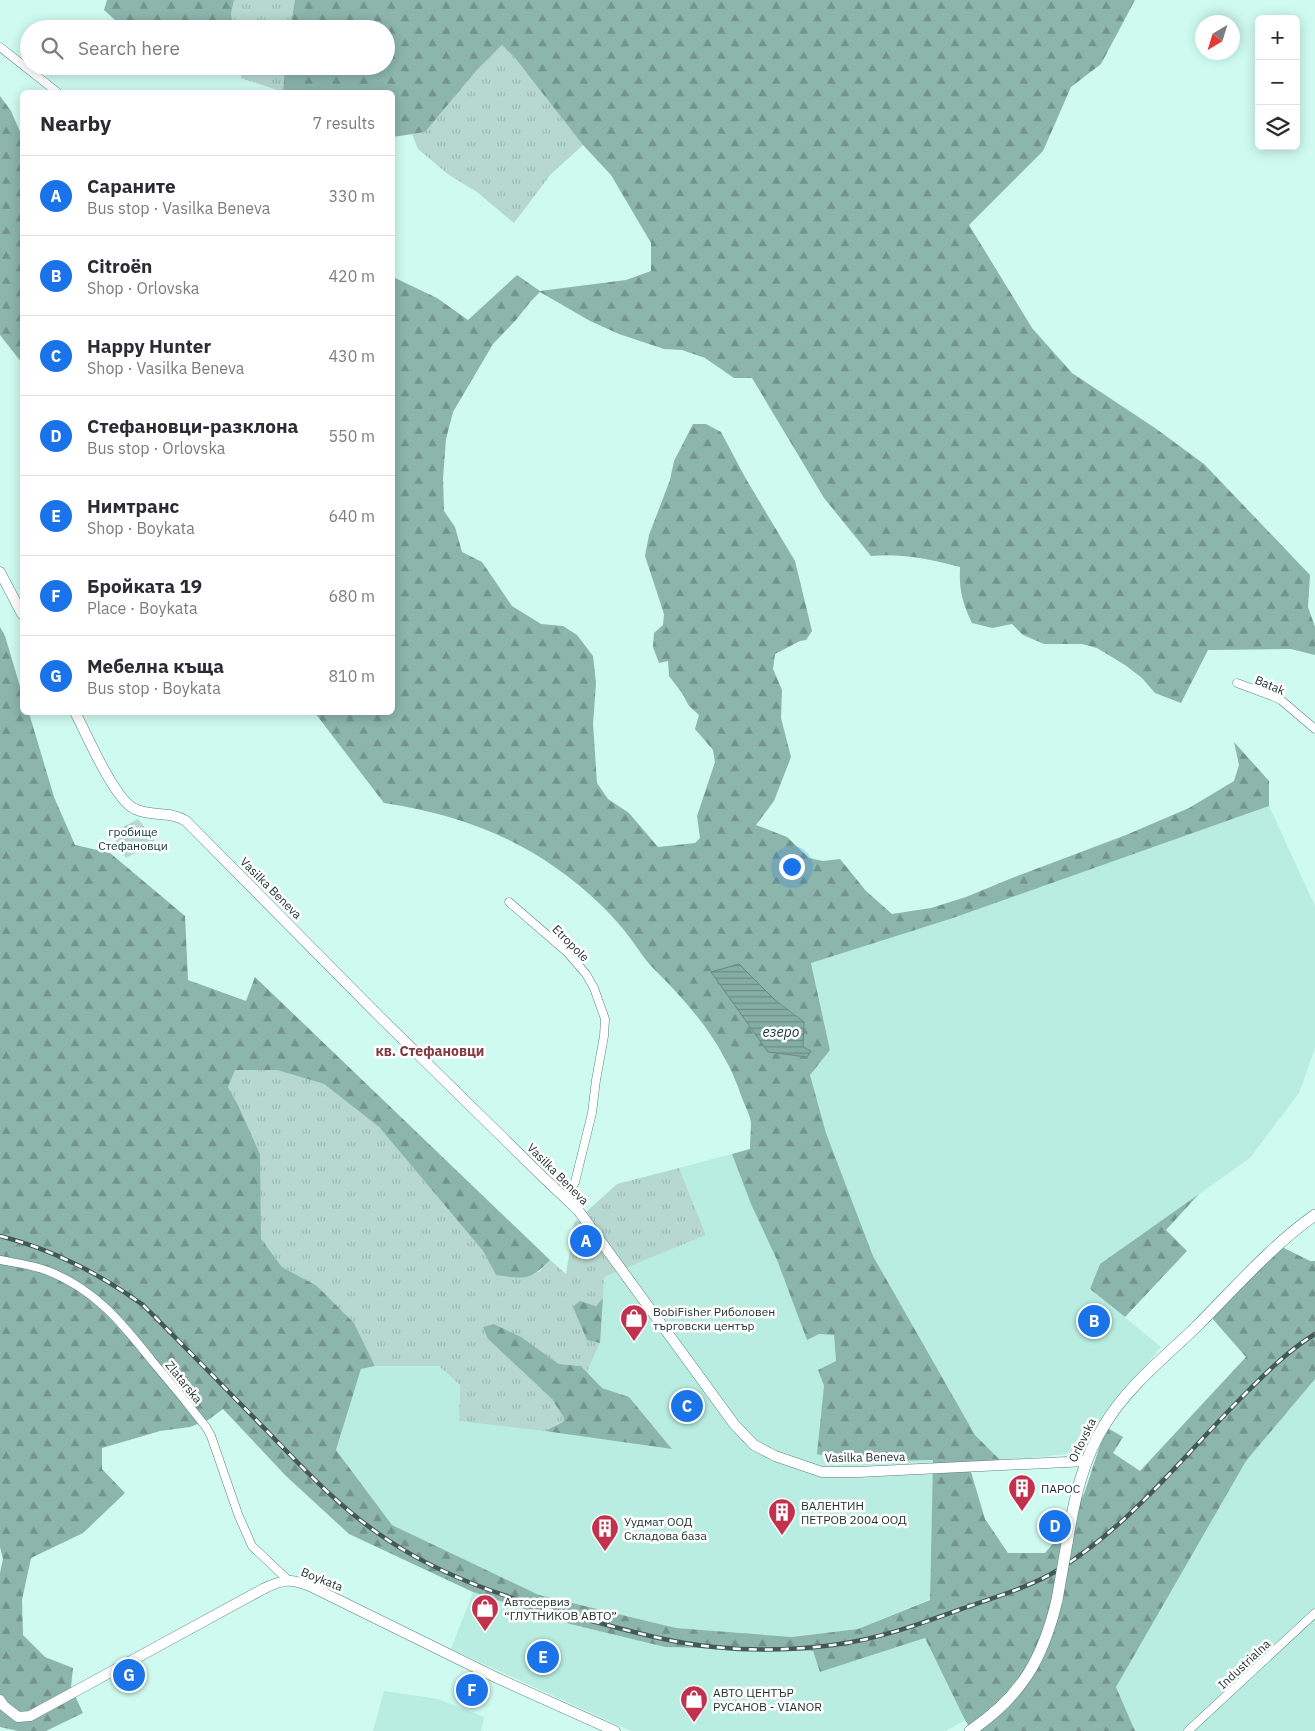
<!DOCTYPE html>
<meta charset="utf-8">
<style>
:root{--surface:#fff;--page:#f2f2f3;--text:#2b2b33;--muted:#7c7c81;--line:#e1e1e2;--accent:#1a73e8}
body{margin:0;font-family:"IBM Plex Sans",sans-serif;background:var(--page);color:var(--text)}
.controls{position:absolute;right:15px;top:15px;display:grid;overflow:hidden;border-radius:8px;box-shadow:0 2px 12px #0003}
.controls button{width:45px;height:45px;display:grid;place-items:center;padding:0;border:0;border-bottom:1px solid var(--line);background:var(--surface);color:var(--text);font:25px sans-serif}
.compass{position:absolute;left:1195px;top:15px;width:45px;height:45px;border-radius:50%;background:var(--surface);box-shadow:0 2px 12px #0003;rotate:218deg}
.you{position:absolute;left:791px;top:866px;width:18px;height:18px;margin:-12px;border:4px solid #fff;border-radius:50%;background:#1a73e8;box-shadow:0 0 0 8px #1a73e833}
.badge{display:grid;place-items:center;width:32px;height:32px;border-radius:50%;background:var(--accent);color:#fff;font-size:16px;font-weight:700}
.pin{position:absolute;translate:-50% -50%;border:2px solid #fff;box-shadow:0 1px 5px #0006}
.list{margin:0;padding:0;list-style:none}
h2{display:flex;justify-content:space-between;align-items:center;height:65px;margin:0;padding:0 20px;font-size:21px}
h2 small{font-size:16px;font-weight:400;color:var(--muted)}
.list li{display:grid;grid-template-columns:32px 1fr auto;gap:15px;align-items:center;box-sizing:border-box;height:80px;padding:0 20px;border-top:1px solid var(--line)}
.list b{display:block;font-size:19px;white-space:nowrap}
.list p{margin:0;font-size:16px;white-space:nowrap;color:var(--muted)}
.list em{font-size:16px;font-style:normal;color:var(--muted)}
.icon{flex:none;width:28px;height:28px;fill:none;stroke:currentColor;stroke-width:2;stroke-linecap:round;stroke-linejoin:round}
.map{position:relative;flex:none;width:1315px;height:1731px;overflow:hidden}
.search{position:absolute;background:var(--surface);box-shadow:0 2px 12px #0003;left:20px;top:20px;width:375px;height:55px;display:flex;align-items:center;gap:12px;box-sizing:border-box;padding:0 18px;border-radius:28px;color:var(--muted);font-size:19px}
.panel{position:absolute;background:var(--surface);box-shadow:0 2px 12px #0003;left:20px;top:90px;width:375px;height:625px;border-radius:8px}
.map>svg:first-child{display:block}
.built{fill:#b9ede2}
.grass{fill:url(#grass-tufts)}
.forest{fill:url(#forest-firs);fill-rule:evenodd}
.cemetery{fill:url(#cemetery-stones)}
.water{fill:url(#water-rules);stroke:#678981}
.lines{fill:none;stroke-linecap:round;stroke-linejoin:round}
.street-casing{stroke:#5a837a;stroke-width:9}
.secondary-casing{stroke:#5a837a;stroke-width:11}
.primary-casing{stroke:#5a837a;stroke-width:12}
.street{stroke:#fff;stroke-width:8}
.secondary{stroke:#fff;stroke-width:10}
.primary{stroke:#fff;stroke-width:11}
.rail-casing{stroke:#425954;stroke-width:4.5}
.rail{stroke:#fff;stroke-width:2.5;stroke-dasharray:8;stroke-linecap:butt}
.primary-bridge-casing{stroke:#5a837a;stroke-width:12;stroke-linecap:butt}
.primary-bridge{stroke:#fff;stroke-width:11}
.labels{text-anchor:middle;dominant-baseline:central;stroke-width:5;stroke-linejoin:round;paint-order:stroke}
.street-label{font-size:12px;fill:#223430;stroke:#fff}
.park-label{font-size:12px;fill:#113831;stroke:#fff}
.poi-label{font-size:12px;fill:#223430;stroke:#fff;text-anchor:start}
.water-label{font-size:14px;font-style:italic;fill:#113831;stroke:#fff}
.neighbourhood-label{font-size:14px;font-weight:bold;fill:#823942;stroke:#fff}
</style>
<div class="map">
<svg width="1315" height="1731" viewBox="0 0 1315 1731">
<defs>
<pattern id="grass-tufts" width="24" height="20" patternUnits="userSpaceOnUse" patternTransform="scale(1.25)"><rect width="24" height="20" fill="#b6d8d0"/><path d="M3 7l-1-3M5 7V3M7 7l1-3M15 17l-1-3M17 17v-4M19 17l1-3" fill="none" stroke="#9cbab3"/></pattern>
<pattern id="forest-firs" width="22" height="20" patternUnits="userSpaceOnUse" patternTransform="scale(1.25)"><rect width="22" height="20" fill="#8cb5ac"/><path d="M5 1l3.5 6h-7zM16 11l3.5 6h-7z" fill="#72948c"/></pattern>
<pattern id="cemetery-stones" width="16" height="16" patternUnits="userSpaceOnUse" patternTransform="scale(1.25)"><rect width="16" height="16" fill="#b6d8d0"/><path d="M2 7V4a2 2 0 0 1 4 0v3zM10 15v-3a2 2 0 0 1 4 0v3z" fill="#9cbab3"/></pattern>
<pattern id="water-rules" width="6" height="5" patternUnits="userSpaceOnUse" patternTransform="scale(1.25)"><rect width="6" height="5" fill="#84ada4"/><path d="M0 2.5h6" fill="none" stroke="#6c8e86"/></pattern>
</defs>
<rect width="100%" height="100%" fill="#cefaf0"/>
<path class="built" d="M1269 806 1315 906V1048L1299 1093 1250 1158 1100 1264 1090 1289 1161 1347 1075 1453 1001 1461 975 1435 873 1256 826 1133 810 1075 830 1050 811 962 953 918Z
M732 1154 751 1204 777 1260 807 1339 819 1334 834 1335 836 1361 818 1370 824 1386 818 1453 850 1462 933 1460 930 1599 858 1629 792 1637 676 1628 539 1595 392 1525 336 1450 361 1369 375 1366H439L460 1385 459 1421 560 1432 672 1449 629 1397 602 1388 587 1372 600 1343 604 1277 706 1235 679 1168Z
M1315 1379V1731H1135L1116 1687 1159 1610 1246 1461Z
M473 1592 570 1624 665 1647 813 1651 820 1672 925 1638 965 1720 946 1731H631L451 1649Z
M384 1691 438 1699 484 1717 481 1731H373Z"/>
<path class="grass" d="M234 0H295L290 29H234L231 14Z
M502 45 515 58 583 145 551 174 514 223 477 192 449 175 418 149 412 134 425 132 477 70Z
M241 66H285L283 92 241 78Z
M235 1069 277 1070 324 1084 379 1127 483 1251 496 1275 539 1272 550 1260 566 1274 574 1223 617 1184 679 1168 706 1235 604 1277 603 1298 596 1306 580 1301 587 1339 600 1343 587 1372 581 1366 559 1364 521 1338 494 1324 488 1339 552 1399 564 1418 563 1422 545 1431 459 1421 460 1385 439 1366H375L354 1323 317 1286 282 1267 260 1239V1154L239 1107 228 1087Z"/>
<path class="forest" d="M107 0H234L231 14 234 29H125L104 10Z
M295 0H1135L1101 64 1071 87 1043 151 969 225 1032 328 1072 373 1155 428 1204 464 1310 575 1308 607 1315 627V655L1291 649 1208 650 1181 703 1155 693 1142 678 1125 665 1097 648 1082 644H1044L1023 635 1012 624 992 628 972 623C962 602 959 590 960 567 931 559 901 553 871 556L824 498 752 378H734L705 358 682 350 664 349 619 334 590 321 540 292 531 301 516 320 493 344 453 412 446 439 443 478 444 511 455 527 462 552 482 562 512 606 541 624 563 626 577 635 593 656 596 683 593 724 597 783 608 799 629 813 658 847 695 843 700 838 697 816 715 762 713 750 695 729 699 715 689 706 682 693 669 676 668 661 659 663 653 647 654 633 663 625 664 614 645 556 649 535 670 480 674 461 693 424H706L721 432 746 479 795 561 812 631 806 640 800 641 775 654 773 669 782 690 781 718 791 757 774 801 756 825 787 837 809 858 823 861 840 859 866 891 892 914 931 908 966 897 1012 878 1126 835 1189 808 1234 781 1239 765 1234 742 1269 781V806L953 918 811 963 830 1050 810 1075 826 1133 873 1256 975 1435 1001 1461 971 1472 985 1519 1008 1553H1045L1060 1535 1084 1494 1106 1427 1123 1437 1113 1453 1140 1471 1246 1357 1211 1317 1282 1247 1310 1261H1315V1379L1246 1461 1116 1687 1135 1731H972L965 1720 925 1638 820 1672 813 1651 665 1647 570 1624 473 1592 349 1534 286 1476 223 1409 208 1420 190 1427 160 1431 102 1448V1469L125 1493 83 1533 31 1558 22 1600 23 1635 45 1657 73 1668 71 1687 83 1713 46 1731H18L0 1727V1573L3 1559 0 1547V627L5 636 22 693V712L29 713 54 797 75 845 110 853 185 916 188 980 246 1001 255 977 550 1260C530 1281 523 1279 496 1275L483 1251 379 1127 324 1084 277 1070H235L228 1087 239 1107 260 1154 261 1239 282 1267 317 1286 354 1323 375 1366 361 1369 336 1450 392 1525 539 1595 676 1628 792 1637 858 1629 930 1600 933 1460 850 1462 817 1454 824 1386 818 1370 836 1361 834 1335 819 1334 807 1340 777 1260 751 1204 732 1154 750 1149C750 1141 751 1131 751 1123 750 1115 745 1106 742 1098 724 1044 692 1007 653 968 644 959 638 948 630 938 622 927 612 916 603 907 539 845 470 816 384 803L315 713 392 712 393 277 437 298 468 320 517 275 540 291 626 280 651 271V243L611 175 583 145 515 58 502 45 477 70 425 132 393 137 392 92H283L285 66H386V29H290ZM775 1000 804 1022 803 1047 807 1057 768 1052Z
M0 96 11 111 22 136V363L0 335Z
M1199 1194 1166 1230 1187 1251 1125 1317 1090 1289 1100 1264Z
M603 1298 600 1343 587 1340 573 1307 580 1301 596 1306Z
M494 1324 521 1337 559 1364 581 1366 602 1388 629 1397 672 1449 545 1431 563 1422 564 1418 552 1399 488 1339 483 1327Z"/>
<path class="cemetery" d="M138 819 155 841 126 858 111 834Z"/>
<path class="water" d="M739 964 775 1000 804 1022 803 1047 811 1051 807 1057 768 1052 711 972Z"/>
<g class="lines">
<g class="street-casing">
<path id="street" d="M0 47 57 92
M1237 683 1272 696 1281 700 1315 729
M509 902 567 952 586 974 594 988 605 1019 604 1036 596 1080 592 1113 575 1182 567 1198
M0 1260C16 1263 33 1265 48 1271 95 1289 123 1324 153 1362 171 1383 189 1405 206 1427L211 1436 238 1514 252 1546 288 1580
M1188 1731 1315 1613"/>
</g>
<g class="secondary-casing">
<path id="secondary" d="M0 572 22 614
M75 712C86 733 115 801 135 809 152 817 171 811 186 821L381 1018 544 1178 578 1210 734 1424 754 1445 775 1456 822 1472H858L1087 1461
M0 1700 4 1706 18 1717 30 1716 263 1589C283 1579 291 1578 312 1587L497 1678 615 1731"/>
</g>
<g class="primary-casing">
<path id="primary" d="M1067 1543C1074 1501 1082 1460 1105 1424 1128 1386 1165 1357 1196 1327 1233 1290 1272 1245 1315 1215
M970 1731C1021 1697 1043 1659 1057 1600"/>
</g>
<use href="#street" class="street"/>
<use href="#secondary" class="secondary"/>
<use href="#primary" class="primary"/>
<g class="rail-casing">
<path id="rail" d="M0 1236C54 1250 98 1273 143 1305 184 1346 225 1388 266 1430 302 1467 336 1504 379 1534 440 1577 512 1600 584 1619 627 1630 670 1643 714 1647 753 1651 794 1650 833 1645 880 1639 923 1623 967 1607 998 1596 1030 1587 1058 1570 1132 1524 1185 1454 1246 1393 1267 1372 1289 1350 1315 1334"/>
</g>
<use href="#rail" class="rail"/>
<g class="primary-bridge-casing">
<path id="primary-bridge" d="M1057 1600 1067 1543"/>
</g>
<use href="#primary-bridge" class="primary-bridge"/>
</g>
<defs>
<g id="shop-pin" transform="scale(1.4375)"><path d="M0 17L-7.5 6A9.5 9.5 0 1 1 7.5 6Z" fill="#c2314e" stroke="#fff"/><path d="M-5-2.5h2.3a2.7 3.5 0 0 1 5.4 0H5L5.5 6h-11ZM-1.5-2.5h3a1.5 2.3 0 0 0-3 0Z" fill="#fff"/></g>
<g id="building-pin" transform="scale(1.4375)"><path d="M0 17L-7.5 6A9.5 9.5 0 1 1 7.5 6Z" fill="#c2314e" stroke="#fff"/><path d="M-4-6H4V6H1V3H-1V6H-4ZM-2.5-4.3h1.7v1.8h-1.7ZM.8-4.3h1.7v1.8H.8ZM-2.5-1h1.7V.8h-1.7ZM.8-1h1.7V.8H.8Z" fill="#fff"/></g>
</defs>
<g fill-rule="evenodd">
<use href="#shop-pin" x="634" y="1318"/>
<use href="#building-pin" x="1022" y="1488"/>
<use href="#building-pin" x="782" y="1512"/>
<use href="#building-pin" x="605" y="1528"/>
<use href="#shop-pin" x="485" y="1608"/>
<use href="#shop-pin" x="694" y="1699"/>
</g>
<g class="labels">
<g class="street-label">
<text transform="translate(1270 685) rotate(23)">Batak</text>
<text transform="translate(271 888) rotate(45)">Vasilka Beneva</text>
<text transform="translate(571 943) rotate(45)">Etropole</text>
<text transform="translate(558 1174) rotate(45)">Vasilka Beneva</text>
<text transform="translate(184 1382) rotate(51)">Zlatarska</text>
<text transform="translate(1082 1440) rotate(-64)">Orlovska</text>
<text transform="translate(865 1457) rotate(-1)">Vasilka Beneva</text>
<text transform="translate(322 1579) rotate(22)">Boykata</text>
<text transform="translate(1244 1664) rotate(-43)">Industrialna</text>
</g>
<g class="park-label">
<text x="133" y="831">гробище<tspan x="133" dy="14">Стефановци</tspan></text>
</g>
<g class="poi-label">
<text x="653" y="1311">BobiFisher Риболовен<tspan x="653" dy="14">търговски център</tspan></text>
<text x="1041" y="1488">ПАРОС</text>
<text x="801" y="1505">ВАЛЕНТИН<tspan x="801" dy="14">ПЕТРОВ 2004 ООД</tspan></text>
<text x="624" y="1521">Уудмат ООД<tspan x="624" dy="14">Складова база</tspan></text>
<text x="504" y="1601">Автосервиз<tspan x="504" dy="14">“ГЛУТНИКОВ АВТО”</tspan></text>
<text x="713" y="1692">АВТО ЦЕНТЪР<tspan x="713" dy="14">РУСАНОВ - VIANOR</tspan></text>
</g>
<g class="water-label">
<text x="781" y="1032">езеро</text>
</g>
<g class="neighbourhood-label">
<text x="430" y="1051">кв. Стефановци</text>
</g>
</g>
</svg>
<div class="controls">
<button>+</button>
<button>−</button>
<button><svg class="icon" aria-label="layers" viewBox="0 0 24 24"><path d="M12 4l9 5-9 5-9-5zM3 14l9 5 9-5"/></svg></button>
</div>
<svg class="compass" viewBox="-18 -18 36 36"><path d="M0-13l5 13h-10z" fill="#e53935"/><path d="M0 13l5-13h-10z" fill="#7c7c81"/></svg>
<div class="you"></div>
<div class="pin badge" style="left:586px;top:1241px">A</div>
<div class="pin badge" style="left:1094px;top:1321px">B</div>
<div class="pin badge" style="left:687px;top:1406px">C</div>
<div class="pin badge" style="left:1055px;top:1526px">D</div>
<div class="pin badge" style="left:543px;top:1657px">E</div>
<div class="pin badge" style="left:472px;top:1690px">F</div>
<div class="pin badge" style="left:129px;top:1675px">G</div>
<div class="search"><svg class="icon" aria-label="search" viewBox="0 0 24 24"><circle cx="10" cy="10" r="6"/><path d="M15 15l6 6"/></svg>Search here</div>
<section class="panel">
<h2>Nearby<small>7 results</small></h2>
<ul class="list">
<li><span class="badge">A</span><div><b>Сараните</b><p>Bus stop · Vasilka Beneva</p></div><em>330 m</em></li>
<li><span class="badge">B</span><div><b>Citroën</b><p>Shop · Orlovska</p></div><em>420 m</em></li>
<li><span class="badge">C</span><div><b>Happy Hunter</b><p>Shop · Vasilka Beneva</p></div><em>430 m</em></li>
<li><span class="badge">D</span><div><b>Стефановци-разклона</b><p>Bus stop · Orlovska</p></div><em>550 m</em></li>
<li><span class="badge">E</span><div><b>Нимтранс</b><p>Shop · Boykata</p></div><em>640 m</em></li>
<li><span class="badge">F</span><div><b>Бройката 19</b><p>Place · Boykata</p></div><em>680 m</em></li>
<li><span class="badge">G</span><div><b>Мебелна къща</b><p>Bus stop · Boykata</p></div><em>810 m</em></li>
</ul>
</section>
</div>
